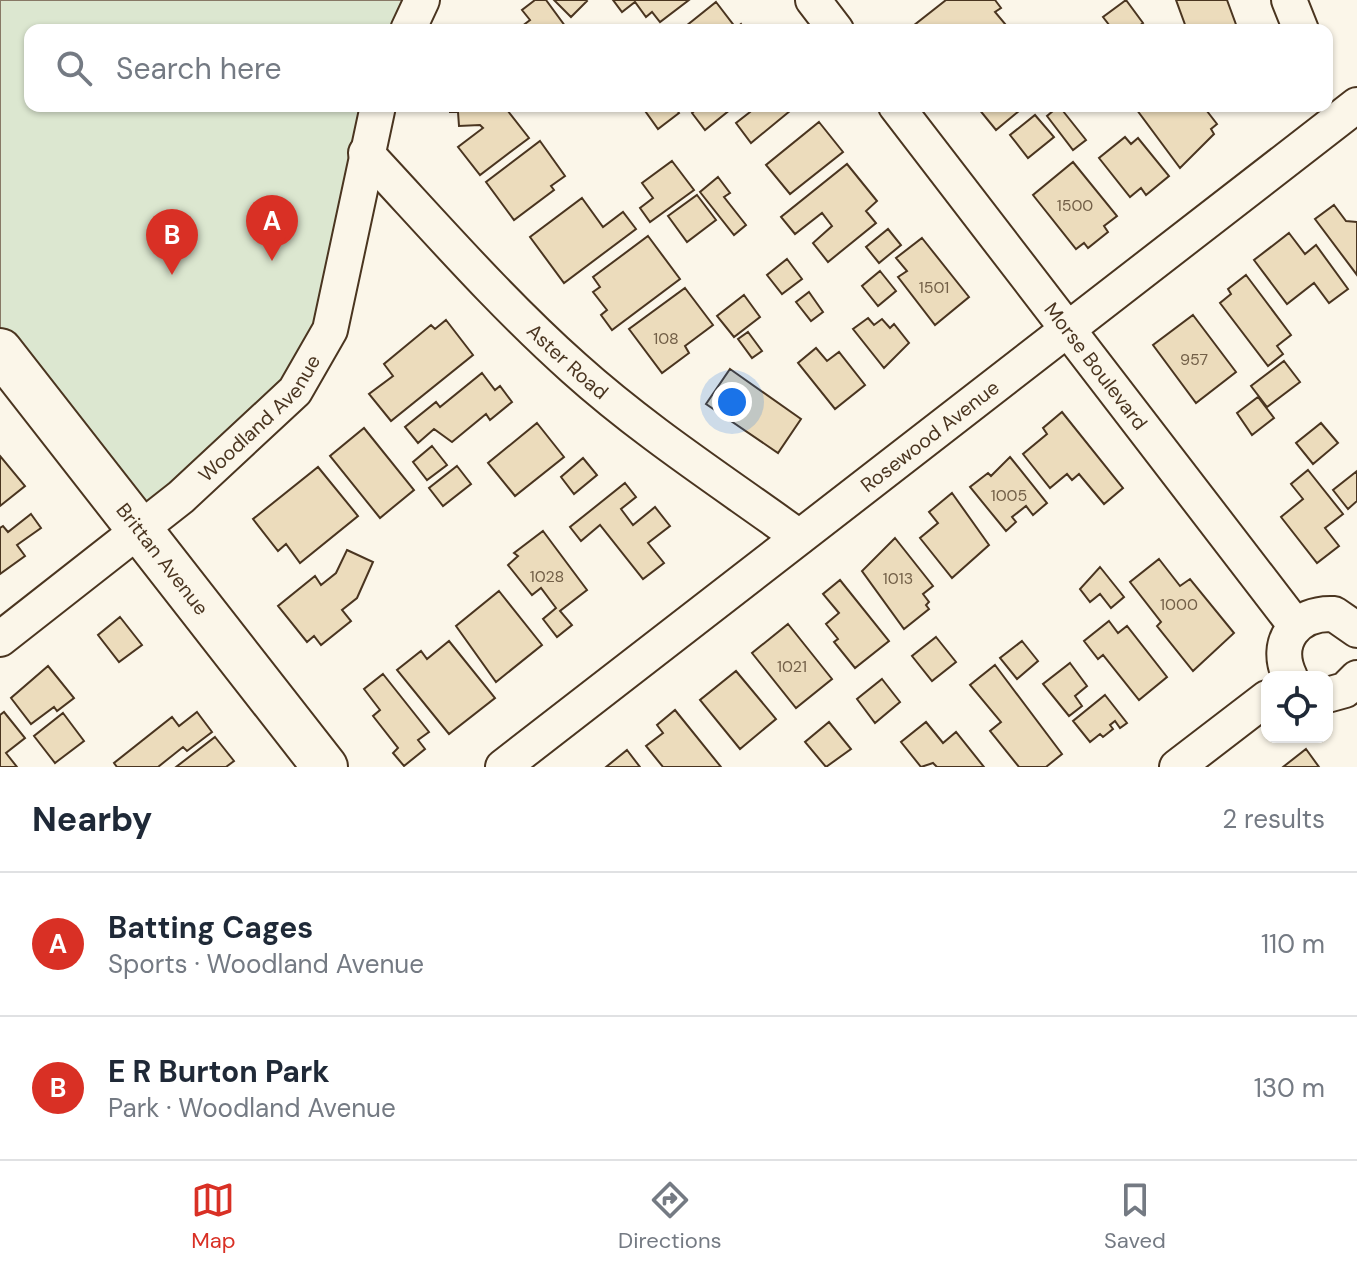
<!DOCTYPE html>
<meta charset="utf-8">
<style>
:root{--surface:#fff;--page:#f2f2f3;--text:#1f2937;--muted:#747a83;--line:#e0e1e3;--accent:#d93025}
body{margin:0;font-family:"DM Sans",sans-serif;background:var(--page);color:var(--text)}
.controls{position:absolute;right:24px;bottom:24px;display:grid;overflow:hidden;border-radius:16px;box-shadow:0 2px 6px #0004}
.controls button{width:72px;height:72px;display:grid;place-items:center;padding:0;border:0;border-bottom:2px solid var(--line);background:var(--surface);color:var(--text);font:40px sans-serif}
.you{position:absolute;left:732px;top:402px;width:28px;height:28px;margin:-20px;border:6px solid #fff;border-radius:50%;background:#1a73e8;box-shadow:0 0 0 12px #1a73e833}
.badge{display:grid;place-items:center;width:52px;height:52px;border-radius:50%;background:var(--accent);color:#fff;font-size:26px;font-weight:700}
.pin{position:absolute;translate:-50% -66px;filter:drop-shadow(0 2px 4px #0008)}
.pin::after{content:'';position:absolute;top:42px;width:28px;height:24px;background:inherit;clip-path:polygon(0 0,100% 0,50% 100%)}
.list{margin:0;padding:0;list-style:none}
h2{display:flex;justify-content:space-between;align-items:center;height:104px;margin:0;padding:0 32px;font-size:34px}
h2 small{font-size:26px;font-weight:400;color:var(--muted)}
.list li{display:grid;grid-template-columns:52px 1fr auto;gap:24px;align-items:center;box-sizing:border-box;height:144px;padding:0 32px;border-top:2px solid var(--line)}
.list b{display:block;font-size:30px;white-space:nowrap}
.list p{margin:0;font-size:26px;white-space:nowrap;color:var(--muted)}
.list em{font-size:26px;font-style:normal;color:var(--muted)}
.icon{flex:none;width:44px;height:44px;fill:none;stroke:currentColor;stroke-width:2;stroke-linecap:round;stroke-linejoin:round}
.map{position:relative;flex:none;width:1357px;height:767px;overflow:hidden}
.search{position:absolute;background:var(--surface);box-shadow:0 2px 6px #0004;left:24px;right:24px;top:24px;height:88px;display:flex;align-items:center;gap:20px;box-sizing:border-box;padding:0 28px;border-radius:16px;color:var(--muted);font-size:30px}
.sheet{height:392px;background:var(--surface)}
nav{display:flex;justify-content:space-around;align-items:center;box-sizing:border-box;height:112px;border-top:2px solid var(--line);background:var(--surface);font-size:22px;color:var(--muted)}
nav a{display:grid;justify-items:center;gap:4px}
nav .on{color:var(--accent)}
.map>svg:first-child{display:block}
.green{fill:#dce7d0;stroke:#887966;stroke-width:2}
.building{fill:#ecdcbc;stroke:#4a3520;stroke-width:2}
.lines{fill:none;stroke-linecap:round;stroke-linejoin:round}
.minor-casing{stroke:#4a3520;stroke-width:38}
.major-casing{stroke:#4a3520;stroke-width:48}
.minor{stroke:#fbf6e9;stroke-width:34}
.major{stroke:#fbf6e9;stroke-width:44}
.labels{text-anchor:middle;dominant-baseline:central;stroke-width:6;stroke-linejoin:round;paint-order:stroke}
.number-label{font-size:16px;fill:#725f47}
.street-label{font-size:20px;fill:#4a3520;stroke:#fbf6e9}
</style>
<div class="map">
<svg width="1357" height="767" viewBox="0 0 1357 767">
<rect width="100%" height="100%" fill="#fbf6e9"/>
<path class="green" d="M0 0H422L408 30H30V106H378L330 330 138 531 0 351Z"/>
<path class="building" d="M535 0H546L568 30H517L530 20 522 10Z
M554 0H586L587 1 571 17Z
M613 0H689L660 22 652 12 646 17 635 2 622 12Z
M946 0H995L1001 8 995 12 1006 25 999 30H916L913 26Z
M1126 0 1143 23 1134 30H1113L1103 17Z
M1176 0H1227L1238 30H1187Z
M716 2 736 28 741 24 745 30H681Z
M450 106H504L529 138 480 175 458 147 483 128 480 125 459 126 458 112H450Z
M646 106H674L679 113 658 129 643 108Z
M700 106H729L731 109 705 130 692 113Z
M746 106H796L751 143 736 123 750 112Z
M981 106H1025L996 130 978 108Z
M1059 106 1086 140 1073 150 1047 116Z
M1134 106H1203L1217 124 1211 129 1214 134 1180 168Z
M1035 115 1054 137 1028 158 1010 135Z
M819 122 843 152 790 194 766 165Z
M1125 137 1131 144 1138 138 1169 176 1146 195 1141 188 1130 197 1099 158Z
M540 141 565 176 551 186 554 190 514 220 486 182Z
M672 161 694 190 650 222 640 208 653 198 642 183Z
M1073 162 1117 216 1104 226 1108 232 1088 248 1084 243 1076 249 1033 195Z
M847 164 877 201 866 211 876 223 828 262 813 243 832 226 822 213 795 234 781 217Z
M718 177 730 193 724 197 746 225 734 235 700 192Z
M697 195 716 220 687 242 668 216Z
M582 198 603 227 623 212 636 229 564 283 530 237Z
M1334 205 1346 221 1357 222V275L1315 219Z
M888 229 901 245 879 263 866 247Z
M1289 233 1305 254 1316 245 1348 289 1329 303 1314 283 1287 304 1254 260Z
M648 236 680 279 612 330 601 315 607 310 593 292 600 287 593 277Z
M922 238 969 297 935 325 898 277 907 271 896 258Z
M787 259 802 279 782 294 767 275Z
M880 271 896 291 878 306 862 286Z
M1246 275 1291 335 1277 346 1283 354 1268 366 1220 303 1231 294 1228 289Z
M685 288 713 325 685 346 689 353 662 373 629 329Z
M809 292 823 312 811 321 796 302Z
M744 295 760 317 734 337 717 316Z
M1193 315 1236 372 1196 403 1153 345Z
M868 318 874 325 882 319 890 328 894 324 909 343 884 368 853 329Z
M446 320 473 355 391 421 369 394 393 376 384 364 431 325 435 329Z
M748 332 762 351 752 358 738 339Z
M816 348 827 361 839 352 865 385 835 409 798 363Z
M1284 361 1300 382 1267 407 1251 386Z
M730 369 801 419 778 453 706 404Z
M482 373 495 390 500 386 512 402 490 420 486 414 452 442 434 429 418 443 405 427 436 402 440 407Z
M1258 397 1274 418 1252 435 1237 413Z
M1062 412 1123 488 1104 504 1079 474 1072 480 1067 474 1050 488 1023 454 1047 434 1043 428Z
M537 423 564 457 515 496 488 463Z
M1321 423 1338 443 1313 464 1296 443Z
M364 428 414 490 380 518 330 456Z
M432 446 447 465 427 480 413 462Z
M0 456 25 486 0 506Z
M1010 457 1047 503 1033 515 1026 506 1012 517 1016 522 1006 531 970 487 988 473 991 476Z
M583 458 597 475 574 494 561 477Z
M457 466 471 484 443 506 429 488Z
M318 467 358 516 300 563 286 544 278 551 253 519Z
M1308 470 1343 514 1325 528 1339 546 1317 563 1281 517 1303 499 1291 484Z
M1357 471V501L1348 509 1333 490Z
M625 483 636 497 621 509 633 525 655 507 670 526 648 543 664 563 643 579 600 525 581 541 570 527Z
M952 493 989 545 952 578 920 538 938 523 929 512Z
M31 514 41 528 17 545 25 556 0 574V528L3 526 8 532Z
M543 531 587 590 560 611 572 625 557 637 543 619 556 608 541 588 532 595 508 565 518 556 514 553Z
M895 538 933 586 923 594 929 602 926 605 929 609 904 629 862 571Z
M347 550 373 562 357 598 342 610 351 621 321 645 314 636 307 642 278 606 315 576 321 585 336 573Z
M1159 559 1180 586 1190 579 1234 633 1193 671 1157 626 1161 622 1130 582Z
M1100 567 1124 597 1111 608 1100 594 1090 602 1080 589Z
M840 580 889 641 855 668 834 642 838 639 826 624 839 613 823 594Z
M499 591 542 645 496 682 456 626Z
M120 617 142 645 119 662 98 635Z
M1109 621 1118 633 1127 626 1167 677 1139 700 1103 655 1098 659 1084 641Z
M788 624 832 679 796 708 752 653Z
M936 637 956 662 932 681 912 656Z
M449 641 495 698 449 734 397 670 421 651 427 659Z
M1022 641 1038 661 1017 679 1000 658Z
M1070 663 1087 686 1075 696 1082 706 1069 716 1043 684Z
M995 665 1062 754 1046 767H1019L990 731 1001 722 970 685Z
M48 666 74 698 57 711 54 707 31 724 11 698Z
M736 671 776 719 740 749 700 700Z
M383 674 429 732 418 740 425 749 404 766 393 753 398 748 373 716 380 710 364 689Z
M882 679 900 702 875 723 857 699Z
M1105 695 1127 723 1120 728 1115 721 1110 725 1113 729 1103 737 1100 734 1090 742 1073 721Z
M675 710 721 767H663L646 746 663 733 657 725Z
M4 712 25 738 6 753 17 767H0V715Z
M197 712 212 732 187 751 183 747 158 767H117L114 763 172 717 179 726Z
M63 713 84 741 55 763 34 736Z
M829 722 851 749 826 767 805 742Z
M926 722 943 743 956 732 984 767H937L933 763 921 767 901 742Z
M215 737 234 761 226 767H176Z
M1306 749 1319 767H1283Z
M627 750 640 767H606Z"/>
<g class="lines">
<g class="minor-casing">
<g id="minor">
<path d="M813 0 836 30"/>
<path d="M1289 0 1301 30"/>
<path d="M408 30 422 0"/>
<path id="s1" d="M896 106 1295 625"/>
<path id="s2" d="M366 153C434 226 500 302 574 368 644 431 723 482 799 537"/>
<path id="s3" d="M0 639 181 497 295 391 330 330 378 106"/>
<path d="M1290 677C1273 642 1296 612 1334 614L1357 630"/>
<path d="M1327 695 1345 690 1357 678"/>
<path id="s4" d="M503 767 1357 105"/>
<path d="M1177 767 1267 698"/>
</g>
</g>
<g class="major-casing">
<g id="major">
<path id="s5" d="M0 351 325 767"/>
</g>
</g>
<use href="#minor" class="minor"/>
<use href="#major" class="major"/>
</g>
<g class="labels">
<g class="number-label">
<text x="1075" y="205">1500</text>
<text x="934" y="287">1501</text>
<text x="666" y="338">108</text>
<text x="1194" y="359">957</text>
<text x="1009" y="495">1005</text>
<text x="547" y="576">1028</text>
<text x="898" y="578">1013</text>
<text x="1179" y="604">1000</text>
<text x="792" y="666">1021</text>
</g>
<g class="street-label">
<text stroke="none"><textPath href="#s2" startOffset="290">Aster Road</textPath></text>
<text stroke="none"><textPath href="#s1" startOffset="328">Morse Boulevard</textPath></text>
<text stroke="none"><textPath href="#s3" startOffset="342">Woodland Avenue</textPath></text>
<text stroke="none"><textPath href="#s4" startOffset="540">Rosewood Avenue</textPath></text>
<text stroke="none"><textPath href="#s5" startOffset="264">Brittan Avenue</textPath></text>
</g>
</g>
</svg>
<div class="controls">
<button><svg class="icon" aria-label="locate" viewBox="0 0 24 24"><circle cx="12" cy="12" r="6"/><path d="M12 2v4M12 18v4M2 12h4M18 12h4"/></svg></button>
</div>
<div class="you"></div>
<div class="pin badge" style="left:272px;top:261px">A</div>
<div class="pin badge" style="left:172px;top:275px">B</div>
<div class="search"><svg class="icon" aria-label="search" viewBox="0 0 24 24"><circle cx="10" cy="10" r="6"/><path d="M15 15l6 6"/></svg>Search here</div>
</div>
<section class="sheet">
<h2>Nearby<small>2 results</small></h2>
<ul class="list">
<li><span class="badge">A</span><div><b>Batting Cages</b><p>Sports · Woodland Avenue</p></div><em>110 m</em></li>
<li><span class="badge">B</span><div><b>E R Burton Park</b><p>Park · Woodland Avenue</p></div><em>130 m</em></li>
</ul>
</section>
<nav>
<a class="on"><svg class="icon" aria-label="map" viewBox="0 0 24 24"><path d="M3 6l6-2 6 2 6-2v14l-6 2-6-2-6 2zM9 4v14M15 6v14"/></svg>Map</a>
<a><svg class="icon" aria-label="directions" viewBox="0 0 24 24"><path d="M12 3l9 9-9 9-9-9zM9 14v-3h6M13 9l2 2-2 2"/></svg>Directions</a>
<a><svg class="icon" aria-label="saved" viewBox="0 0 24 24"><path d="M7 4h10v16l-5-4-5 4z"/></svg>Saved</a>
</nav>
